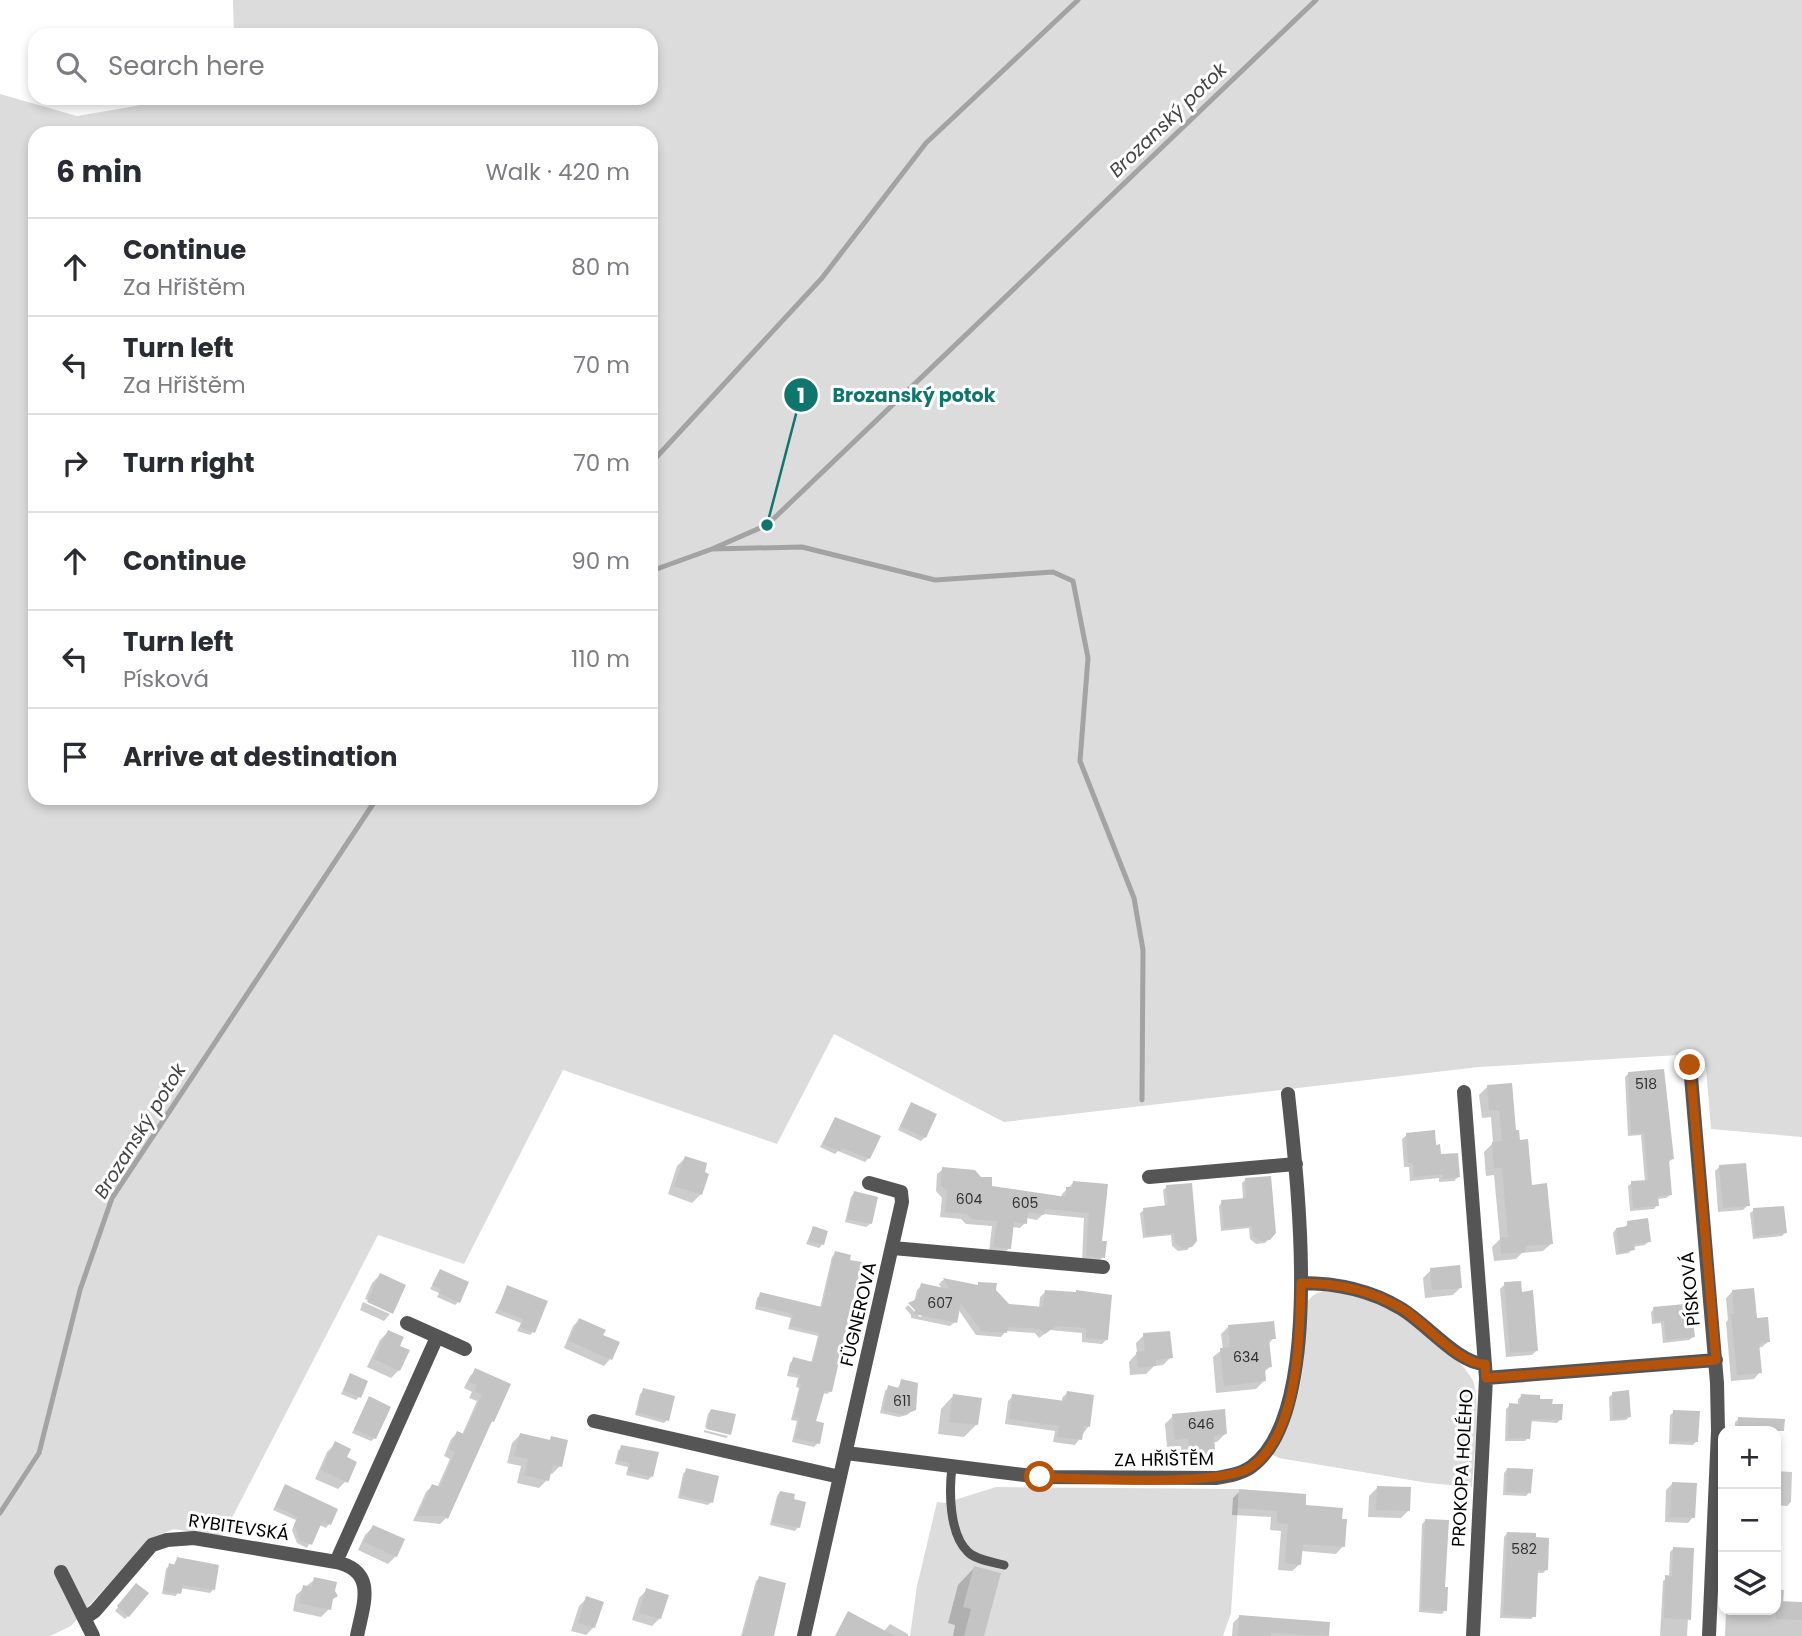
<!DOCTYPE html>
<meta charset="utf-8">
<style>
:root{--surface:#fff;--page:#f7f7f7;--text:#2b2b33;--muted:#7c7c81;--line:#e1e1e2}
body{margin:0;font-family:Poppins,sans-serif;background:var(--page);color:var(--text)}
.controls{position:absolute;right:21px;bottom:21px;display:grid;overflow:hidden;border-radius:14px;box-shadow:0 4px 10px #0003}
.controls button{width:63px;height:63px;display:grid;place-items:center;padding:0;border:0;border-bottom:2px solid var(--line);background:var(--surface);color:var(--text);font:35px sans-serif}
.stop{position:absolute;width:21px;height:21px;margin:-16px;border:5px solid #b45309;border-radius:50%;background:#fff}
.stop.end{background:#b45309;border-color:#fff;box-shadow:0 2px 7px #0008}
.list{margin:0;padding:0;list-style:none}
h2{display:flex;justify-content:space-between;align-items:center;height:91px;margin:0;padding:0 28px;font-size:30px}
h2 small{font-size:23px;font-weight:400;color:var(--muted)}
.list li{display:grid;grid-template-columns:46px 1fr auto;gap:21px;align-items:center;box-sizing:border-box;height:98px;padding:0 28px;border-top:2px solid var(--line)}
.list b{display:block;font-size:26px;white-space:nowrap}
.list p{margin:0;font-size:23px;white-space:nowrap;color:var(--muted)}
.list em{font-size:23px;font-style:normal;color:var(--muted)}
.icon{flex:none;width:38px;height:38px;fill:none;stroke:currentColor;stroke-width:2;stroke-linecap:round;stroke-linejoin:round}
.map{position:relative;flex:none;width:1802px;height:1636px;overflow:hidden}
.search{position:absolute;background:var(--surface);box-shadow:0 4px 10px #0003;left:28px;top:28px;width:630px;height:77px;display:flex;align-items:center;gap:18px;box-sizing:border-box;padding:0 24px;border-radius:21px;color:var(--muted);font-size:26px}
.panel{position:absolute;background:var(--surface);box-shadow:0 4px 10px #0003;left:28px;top:126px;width:630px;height:679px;border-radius:21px}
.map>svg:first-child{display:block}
.green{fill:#dcdcdc;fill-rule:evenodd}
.shadow{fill:#0003}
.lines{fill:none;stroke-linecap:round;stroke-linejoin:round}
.stream{stroke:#a3a3a3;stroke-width:5}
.building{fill:#c4c4c4}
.service{stroke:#555;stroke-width:9}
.minor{stroke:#555;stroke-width:14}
.route{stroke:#b45309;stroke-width:9}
.labels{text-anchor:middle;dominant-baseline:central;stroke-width:6;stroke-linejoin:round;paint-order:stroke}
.number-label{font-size:14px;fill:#313131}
.street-label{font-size:18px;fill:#000;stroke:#fff}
.water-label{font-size:19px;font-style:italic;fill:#444;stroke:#fff}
.leader{fill:none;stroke:#0f766e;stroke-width:2.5}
.callout-dot{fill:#0f766e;stroke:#fff;stroke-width:2.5}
.mark-label{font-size:21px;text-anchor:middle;font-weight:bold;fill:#fff}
.callout-label{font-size:19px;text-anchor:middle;font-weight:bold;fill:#0f766e;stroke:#fff;stroke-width:6;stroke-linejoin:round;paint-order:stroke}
</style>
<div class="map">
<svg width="1802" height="1636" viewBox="0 0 1802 1636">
<rect width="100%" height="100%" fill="#fff"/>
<path class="green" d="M233 0H1802V1137L1711 1129 1706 1067 1678 1055 1479 1067 1004 1122 834 1034 777 1144 563 1070 464 1264 378 1235 222 1537 174 1529 149 1539 71 1626 50 1636H0V94L77 116 182 98H651V35H234ZM35 133H651V798H35Z
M1324 1291C1336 1291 1349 1292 1361 1295 1389 1305 1459 1353 1472 1379 1482 1397 1473 1464 1472 1487L1428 1483 1279 1458 1271 1454C1292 1425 1303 1387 1304 1352 1305 1338 1302 1317 1307 1303 1310 1296 1316 1293 1324 1291Z
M996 1487 1239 1489 1231 1613 1223 1636H910L917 1586 937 1502 945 1503Z"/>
<path class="shadow" d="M1628 1074 1672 1159 1669 1162 1670 1195 1666 1198 1657 1199V1205L1654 1209 1630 1211 1628 1186 1632 1183 1645 1182 1641 1135 1628 1136 1625 1077Z
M1487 1087 1514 1132 1531 1187 1552 1243 1543 1251 1522 1253 1516 1259 1494 1261 1492 1247 1500 1239 1494 1175 1486 1176 1484 1152 1493 1143 1491 1117 1482 1118 1479 1095Z
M911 1104 925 1137 921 1141 898 1130Z
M836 1119 869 1158 865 1162 838 1151 835 1154 820 1147Z
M1407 1135 1435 1147 1439 1156 1459 1176 1454 1181 1439 1182V1178L1410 1181 1409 1167H1404L1402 1139Z
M685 1158 707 1175 700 1195 692 1203 668 1194 677 1166Z
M1720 1166 1748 1205 1743 1210 1718 1212 1715 1171Z
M943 1169 990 1188 1061 1198 1062 1194 1073 1183 1106 1186 1100 1242 1103 1257 1098 1262 1082 1261 1084 1218 1043 1214 1037 1220 1026 1218 1025 1223 1020 1228 1012 1227 1009 1248 1004 1254 989 1252 992 1226 966 1224 961 1219 940 1217 942 1198 936 1191 937 1174Z
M1245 1180 1274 1233 1265 1243 1256 1244 1250 1239 1249 1228 1221 1231 1219 1206 1222 1202 1243 1200 1242 1183Z
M1167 1187 1191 1246 1187 1250 1178 1251 1172 1246 1171 1235 1143 1238 1140 1213 1144 1210 1165 1207 1163 1190Z
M854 1193 876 1199 870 1224 866 1227 845 1222 851 1197Z
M1754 1210 1785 1233 1782 1236 1753 1239 1750 1213Z
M1628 1222 1649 1241 1645 1245 1633 1247 1629 1253 1616 1255 1613 1233 1616 1229 1625 1228Z
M813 1228 822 1245 819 1248 806 1244Z
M835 1253 831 1391 827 1394 822 1393 814 1422 818 1443 814 1447 792 1442 797 1421 791 1420 799 1388 796 1387 798 1378 787 1376 790 1363 794 1359 811 1363 818 1336 788 1329 791 1318 755 1309 757 1298 761 1294 820 1308 832 1257Z
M1431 1270 1461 1287 1453 1295 1425 1298 1423 1278Z
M440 1272 458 1302 455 1305 437 1297 439 1293 430 1289Z
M380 1275 391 1313V1314V1311L365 1299 372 1283Z
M943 1280 976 1286 979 1284 994 1290 1008 1305 1039 1308 1040 1297 1045 1292 1074 1294 1077 1291 1107 1339 1102 1344 1082 1342V1333L1050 1330 1039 1338 1035 1333 1006 1331 1001 1337 976 1335 958 1309 955 1322 950 1326 911 1318V1315L905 1308 908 1305 920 1317 923 1315 914 1302 917 1290 922 1285 942 1289 939 1284Z
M1505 1284 1537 1350 1532 1355 1506 1357 1500 1289Z
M508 1287 533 1332 530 1335 517 1331 521 1323 495 1313Z
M1733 1291 1756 1319 1769 1341 1762 1347 1758 1348 1760 1372 1754 1379 1731 1381 1726 1322 1728 1320 1726 1298Z
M363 1302 390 1314 384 1321 360 1310Z
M1654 1309 1693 1337 1689 1340 1663 1343 1661 1323 1652 1324 1651 1312Z
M579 1320 601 1336 610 1359 604 1366 564 1348 573 1326Z
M1229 1326 1274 1338 1268 1344 1270 1367 1263 1373 1264 1381 1256 1389 1216 1393 1213 1357 1223 1349 1221 1334Z
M388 1332 398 1347 399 1370 391 1378 367 1367 380 1340Z
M1144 1335 1171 1357 1163 1365 1154 1366 1146 1374 1130 1375 1129 1362 1137 1353 1136 1343Z
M476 1370 493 1421 487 1426 446 1518 440 1524 413 1521 426 1492 432 1486 437 1488 450 1459 444 1456 451 1439 457 1433 462 1435 477 1401 469 1398 472 1392 464 1388 470 1376Z
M351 1375 359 1397 356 1400 341 1394Z
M902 1381 914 1409 907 1415 899 1417 880 1413 885 1391 889 1387 897 1389Z
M644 1390 667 1420 664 1423 635 1415 640 1394Z
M1067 1393 1088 1427 1075 1445 1053 1442 1055 1431 1005 1424 1008 1401 1013 1396 1062 1403V1398Z
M1613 1394 1629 1417 1626 1420 1610 1421 1609 1397Z
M953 1396 976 1425 964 1437 938 1434 941 1409Z
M1522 1396 1551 1406 1561 1419 1557 1423 1530 1421 1528 1438 1525 1441H1505L1506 1409 1510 1405 1518 1406V1399Z
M369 1399 375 1438 371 1441 352 1433Z
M711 1410 730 1433 705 1427 708 1414Z
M1674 1412 1696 1442 1693 1445 1669 1444 1670 1415Z
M1173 1416 1225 1434 1217 1442H1212L1213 1451 1205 1459 1182 1461 1181 1446 1167 1447 1165 1424Z
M1739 1419 1770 1428V1431H1735V1422Z
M704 1430 728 1436 726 1438 704 1432Z
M520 1435 548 1442 552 1438 560 1466 552 1474 549 1473 547 1480 539 1488 517 1483 521 1466 507 1463 512 1443Z
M335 1444 345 1458 346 1481 338 1489 315 1479 327 1452Z
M622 1447 652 1476 648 1480 626 1475 628 1467 615 1464 618 1451Z
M1507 1469 1529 1493 1526 1496 1503 1495 1504 1473Z
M687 1470 711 1502 708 1505 678 1498 683 1474Z
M1776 1471 1792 1472 1791 1502 1787 1506 1776 1505Z
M1672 1484 1693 1517 1688 1523 1665 1522 1666 1490Z
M286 1486 334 1509 329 1524 326 1528 319 1525 307 1548 297 1543 292 1530 296 1520 273 1510Z
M1377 1488 1409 1510 1401 1518 1368 1517 1369 1496Z
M1240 1491 1304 1507 1343 1546 1336 1554 1301 1551 1300 1564 1292 1571 1278 1570 1281 1531 1270 1530 1271 1517 1232 1515 1233 1498Z
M780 1492 798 1527 795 1531 770 1525 777 1496Z
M1425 1521 1443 1588 1445 1610 1442 1614 1419 1612 1422 1524Z
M373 1527 403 1540 396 1556 388 1564 358 1550 365 1535Z
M1507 1533 1546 1570 1543 1573H1536L1534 1616 1531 1619 1500 1618 1504 1537Z
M1674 1548 1692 1549 1687 1636H1660L1663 1581 1669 1577 1670 1552Z
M177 1559 213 1590 210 1593 180 1588 176 1596 162 1594 166 1569 170 1565 173 1566Z
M974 1568 982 1636H953L955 1625 948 1623 958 1585Z
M760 1578 772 1636H741L756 1581Z
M315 1579 331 1600 329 1609 321 1617 293 1611 296 1595Z
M133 1588 128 1616 125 1619 115 1611Z
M1776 1589 1784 1590 1783 1603 1802 1604V1636H1725L1726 1610H1776Z
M647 1590 660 1618 652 1626 632 1620 639 1598Z
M587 1598 594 1627 586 1635 571 1631 579 1606Z
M1239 1617 1328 1624 1327 1636H1232L1233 1623Z
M890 1624 908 1634V1636H880Z"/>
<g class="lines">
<path class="stream" d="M651 463 822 278 926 143 1078 0
M712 549 802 547 935 580 1053 572 1073 581 1088 658 1080 761 1134 898 1143 950 1142 1100
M651 571 712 549 767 525 1316 0
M0 1513 39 1453 80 1290 112 1198 377 798"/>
</g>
<path class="building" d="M1664 1069 1674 1159 1669 1160 1672 1195 1658 1196 1659 1206 1633 1208 1631 1181 1648 1180 1644 1133 1631 1134 1628 1072Z
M1512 1083 1516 1130H1519L1520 1140 1528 1139 1532 1185 1547 1183 1553 1244 1526 1246V1252L1501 1254 1500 1237H1508L1502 1168H1494L1492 1142 1502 1141 1499 1110H1489L1487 1085Z
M911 1102 937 1114 926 1138 900 1126Z
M835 1117 881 1136 870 1159 842 1148 840 1151 822 1144Z
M1435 1130 1436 1145 1440 1144 1441 1154 1458 1153 1460 1177 1443 1179V1174L1414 1177 1413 1163H1408L1406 1133Z
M685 1156 707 1163 705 1172 709 1174 702 1195 674 1186Z
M1746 1163 1750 1206 1723 1208 1719 1165Z
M942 1167 975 1170 981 1177H992V1186L1066 1197V1187H1072L1073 1181 1108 1184 1102 1241H1107L1105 1258 1086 1256 1089 1213 1045 1209 1044 1215 1028 1212 1027 1224 1014 1222 1011 1249 993 1247 997 1221 971 1219 967 1214 945 1212 947 1192 941 1185Z
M1271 1176 1276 1233 1270 1240 1260 1241 1253 1236 1252 1226 1224 1228 1221 1200 1246 1198 1245 1178Z
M1192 1183 1197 1241 1192 1247 1182 1248 1175 1243 1174 1233 1146 1236 1143 1208 1168 1205 1166 1185Z
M854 1191 878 1197 872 1224 847 1219Z
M1784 1206 1787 1233 1755 1236 1753 1208Z
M1648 1218 1651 1242 1634 1244 1635 1250 1619 1253 1616 1228 1628 1226 1627 1221Z
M813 1226 828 1231 824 1245 808 1241Z
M835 1251 851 1255 850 1260 862 1262 832 1392 825 1390 816 1421 824 1423 820 1444 795 1438 800 1418 794 1417 801 1384H798L800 1375 789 1372 793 1357 813 1362 820 1333 790 1326 793 1314 757 1305 760 1292 822 1307Z
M1460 1265 1462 1288 1432 1290 1430 1268Z
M440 1269 469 1282 460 1303 439 1293 441 1289 432 1285Z
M380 1273 406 1285 393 1314 367 1302Z
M943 1278 978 1285V1282L997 1283 996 1290 1009 1304 1043 1307 1045 1290 1076 1292V1290L1112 1295 1108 1340 1086 1338V1328L1056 1326 1045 1334 1040 1329 1008 1327 1007 1333 981 1331 961 1303 957 1323 914 1314 915 1310 908 1303 917 1299 921 1283 949 1289Z
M1521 1281 1522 1292 1533 1290 1538 1351 1510 1353 1504 1282Z
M507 1285 548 1301 535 1333 520 1327 523 1319 498 1309Z
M1754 1288 1757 1318 1768 1317 1770 1342 1759 1343 1762 1373 1737 1375 1731 1314H1734L1732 1290Z
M1685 1304 1686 1311 1692 1310 1695 1337 1666 1340 1664 1321 1655 1322 1653 1307Z
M579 1318 606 1330 603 1335 620 1342 612 1360 569 1341Z
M1274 1321 1276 1339H1269L1272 1367 1265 1368 1266 1381 1224 1386 1220 1348 1230 1347 1228 1325Z
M388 1330 404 1337 400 1346 410 1350 400 1371 374 1359Z
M1170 1331 1173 1358 1156 1360V1366L1138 1368 1136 1352 1145 1351 1143 1333Z
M475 1368 511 1384 494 1422 492 1421 448 1519 443 1516H417L432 1484 440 1487 455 1452 449 1449 457 1431 464 1434 482 1395 474 1391 477 1385 469 1382Z
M350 1373 368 1381 361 1398 343 1390Z
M901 1379 918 1383 916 1410 903 1415 883 1410 888 1385 899 1388Z
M643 1388 675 1396 669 1421 637 1412Z
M1629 1390 1631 1417 1613 1419 1612 1392Z
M1067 1391 1094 1395 1090 1427 1084 1426 1082 1440 1057 1437 1059 1426 1009 1419 1012 1394 1065 1401Z
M953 1394 982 1398 978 1425 949 1422Z
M1521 1394 1540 1395V1399H1553L1552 1404H1563L1562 1420 1532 1419 1530 1439 1508 1438 1509 1403 1520 1404Z
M369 1396 391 1407 376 1439 354 1429Z
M711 1409 736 1414 731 1435 706 1429Z
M1225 1409 1227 1434 1214 1436 1215 1452 1190 1454 1188 1438 1175 1440 1172 1414Z
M1673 1410 1700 1411 1698 1442 1672 1441Z
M1738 1417 1785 1419 1784 1431H1737Z
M520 1433 550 1440 551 1436 568 1440 562 1467 553 1465 549 1481 524 1475 528 1459 514 1456Z
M335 1441 351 1449 347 1457 357 1462 348 1483 321 1470Z
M621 1445 659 1452 653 1477 628 1471 630 1463 617 1460Z
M686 1468 719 1476 713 1503 680 1495Z
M1507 1468 1533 1469 1531 1493 1506 1492Z
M1672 1482 1697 1483 1695 1518 1670 1517Z
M285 1484 338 1509 331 1525 322 1522 312 1545 300 1540 294 1525 298 1517 275 1506Z
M1377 1486 1411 1487 1410 1511 1376 1510Z
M1239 1489 1306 1494V1505L1343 1508 1342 1519H1347L1345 1547 1303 1544 1301 1565 1285 1563 1288 1524 1277 1523V1511L1238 1508Z
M780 1491 795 1494 794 1499 806 1502 800 1528 772 1522Z
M1425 1519 1449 1520 1445 1587H1448L1447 1611 1421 1610Z
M373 1525 405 1539 397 1557 364 1542Z
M1507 1532 1536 1533V1537L1549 1538 1548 1570H1538L1536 1617 1503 1615Z
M1673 1547 1694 1548 1691 1620 1664 1618 1665 1575 1672 1576Z
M177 1557 219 1565 215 1590 183 1585 181 1594 164 1591 169 1563 175 1565Z
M974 1566 1001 1573 984 1636H964L971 1609 963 1607Z
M759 1576 786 1583 774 1636H743Z
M314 1577 337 1582 335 1591 338 1596 333 1599 331 1610 299 1603 303 1585 312 1587Z
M136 1583 149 1593 129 1617 117 1606Z
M646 1588 669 1595 661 1619 639 1613Z
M586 1596 604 1602 595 1628 578 1623Z
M1776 1601 1802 1602V1620L1776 1619Z
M848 1611 895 1636H835Z
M1239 1615 1330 1622 1329 1636 1271 1633V1636H1238Z"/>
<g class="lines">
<path class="service" d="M952 1467C949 1491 949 1534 968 1552 976 1560 993 1562 1004 1565"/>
<path class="minor" d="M1690 1065 1717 1383 1718 1431 1709 1636
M1464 1092 1486 1378 1473 1636
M1149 1177 1296 1164
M893 1248 1103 1267
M1301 1283C1336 1283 1370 1290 1400 1308 1425 1322 1458 1364 1485 1364
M407 1323 465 1349
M1486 1378 1716 1360
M594 1421 840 1477
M846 1453 1040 1477 1216 1478C1228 1476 1241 1474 1251 1467 1326 1413 1297 1177 1288 1094
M336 1562 437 1337
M61 1572 93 1636
M85 1618 95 1611 152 1545 167 1540 194 1538 336 1562C378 1571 363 1605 357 1636
M804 1636 902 1202 901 1192 869 1183"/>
</g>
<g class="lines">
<path class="route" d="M1040 1477C1081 1479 1221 1487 1251 1467 1299 1434 1300 1335 1301 1283 1336 1283 1370 1290 1401 1308 1425 1322 1458 1364 1485 1364L1486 1378 1716 1360 1690 1065"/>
</g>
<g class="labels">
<g class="number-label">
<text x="1646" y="1084">518</text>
<text x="969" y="1199">604</text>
<text x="1025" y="1203">605</text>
<text x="940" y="1303">607</text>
<text x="1246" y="1357">634</text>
<text x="902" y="1401">611</text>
<text x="1201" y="1424">646</text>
<text x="1524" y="1549">582</text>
</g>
<g class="street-label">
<text transform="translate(1690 1289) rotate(-95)">PÍSKOVÁ</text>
<text transform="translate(858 1314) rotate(-77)">FÜGNEROVA</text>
<text transform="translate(1164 1459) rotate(-1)">ZA HŘIŠTĚM</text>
<text transform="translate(1462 1468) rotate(-87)">PROKOPA HOLÉHO</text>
<text transform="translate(239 1527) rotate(8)">RYBITEVSKÁ</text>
</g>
<g class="water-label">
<text transform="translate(1168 120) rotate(-44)">Brozanský potok</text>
<text transform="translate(140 1131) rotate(-58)">Brozanský potok</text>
</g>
</g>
<path class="leader" d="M767 525L801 395"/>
<g class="callout-dot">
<circle cx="767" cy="525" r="7"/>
<circle cx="801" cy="395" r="18"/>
</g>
<g class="mark-label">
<text x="801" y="403">1</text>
</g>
<g class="callout-label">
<text x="914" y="402">Brozanský potok</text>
</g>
</svg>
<div class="controls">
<button>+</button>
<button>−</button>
<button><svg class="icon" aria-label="layers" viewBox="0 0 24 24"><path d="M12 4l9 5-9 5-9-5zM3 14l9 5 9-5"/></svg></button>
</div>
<div class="stop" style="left:1040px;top:1477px"></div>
<div class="stop end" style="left:1690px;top:1065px"></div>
<div class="search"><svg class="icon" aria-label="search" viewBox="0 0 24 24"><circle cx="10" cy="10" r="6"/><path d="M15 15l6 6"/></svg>Search here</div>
<section class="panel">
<h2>6 min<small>Walk · 420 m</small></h2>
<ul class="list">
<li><svg class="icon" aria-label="ahead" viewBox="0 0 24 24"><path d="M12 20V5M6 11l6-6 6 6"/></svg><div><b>Continue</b><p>Za Hřištěm</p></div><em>80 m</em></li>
<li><svg class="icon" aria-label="left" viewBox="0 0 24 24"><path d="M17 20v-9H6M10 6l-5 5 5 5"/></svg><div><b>Turn left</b><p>Za Hřištěm</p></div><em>70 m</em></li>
<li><svg class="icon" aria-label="right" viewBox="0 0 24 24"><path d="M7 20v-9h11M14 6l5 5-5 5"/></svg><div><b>Turn right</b></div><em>70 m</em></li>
<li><svg class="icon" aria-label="ahead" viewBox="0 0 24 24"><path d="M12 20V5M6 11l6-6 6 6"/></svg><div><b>Continue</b></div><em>90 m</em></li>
<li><svg class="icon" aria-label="left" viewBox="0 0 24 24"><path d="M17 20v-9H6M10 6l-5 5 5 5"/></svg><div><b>Turn left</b><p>Písková</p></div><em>110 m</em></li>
<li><svg class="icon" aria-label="arrive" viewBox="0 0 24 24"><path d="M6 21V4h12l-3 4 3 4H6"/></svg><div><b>Arrive at destination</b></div></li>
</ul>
</section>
</div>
